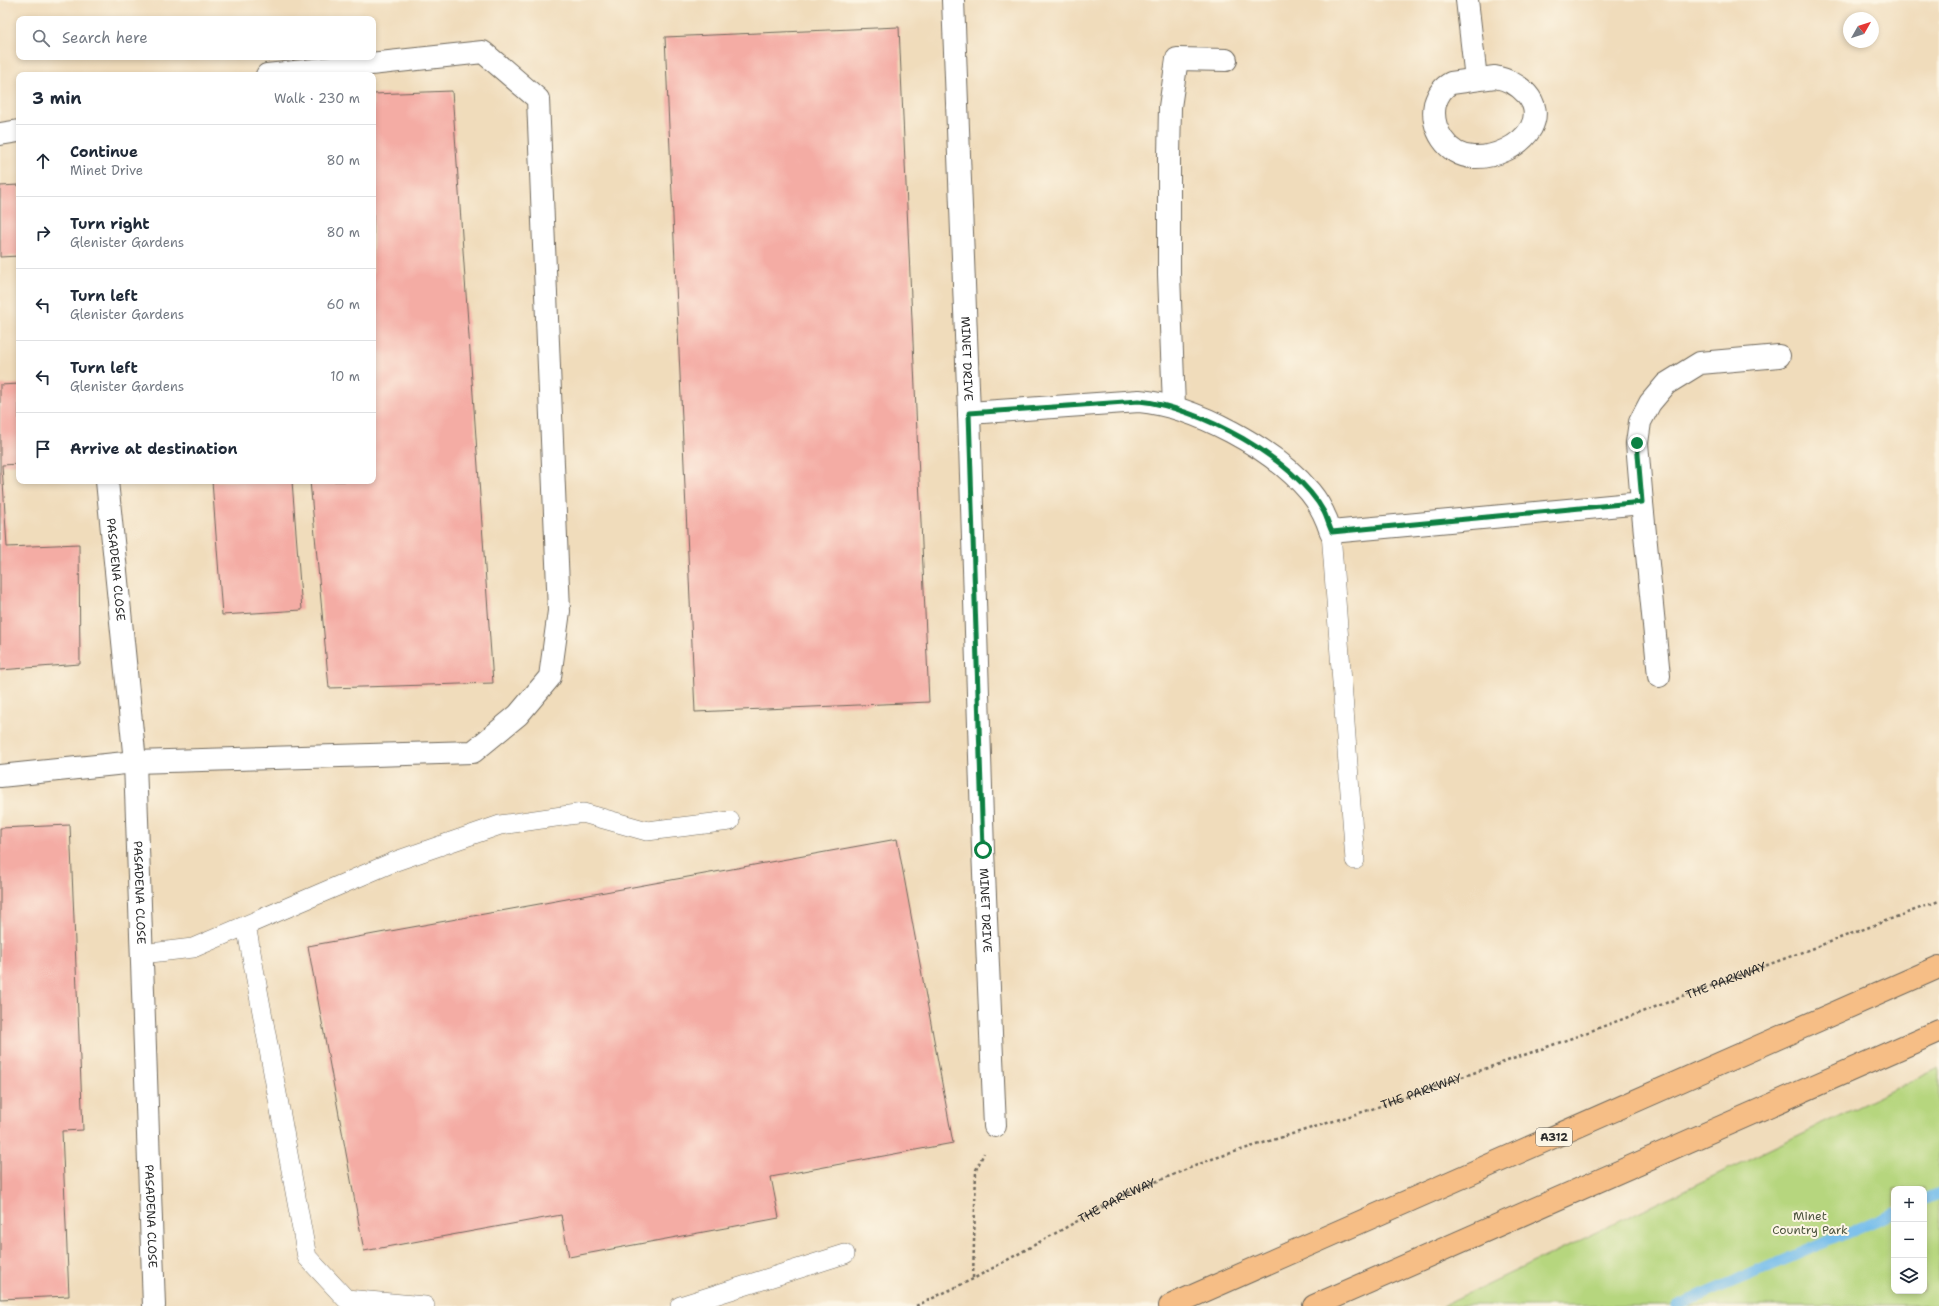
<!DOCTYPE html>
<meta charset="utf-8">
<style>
:root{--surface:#fff;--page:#f2f2f3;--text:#1f2937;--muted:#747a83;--line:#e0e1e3}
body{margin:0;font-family:"Shantell Sans",sans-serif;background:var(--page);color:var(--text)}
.controls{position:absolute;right:12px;bottom:12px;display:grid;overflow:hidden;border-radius:8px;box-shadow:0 2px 6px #0003}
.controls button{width:36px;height:36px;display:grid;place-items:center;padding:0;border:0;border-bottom:1px solid var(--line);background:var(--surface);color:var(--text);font:20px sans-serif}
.compass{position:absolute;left:1843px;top:12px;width:36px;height:36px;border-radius:50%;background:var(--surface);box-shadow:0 2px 6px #0003;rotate:51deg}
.stop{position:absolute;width:12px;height:12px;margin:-9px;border:3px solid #0b8043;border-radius:50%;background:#fff}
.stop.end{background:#0b8043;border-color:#fff;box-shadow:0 1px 4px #0008}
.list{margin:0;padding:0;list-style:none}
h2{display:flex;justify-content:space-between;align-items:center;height:52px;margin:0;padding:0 16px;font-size:17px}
h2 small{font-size:13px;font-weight:400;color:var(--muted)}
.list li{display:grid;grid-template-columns:26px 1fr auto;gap:12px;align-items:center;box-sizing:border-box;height:72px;padding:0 16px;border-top:1px solid var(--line)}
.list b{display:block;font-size:15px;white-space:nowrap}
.list p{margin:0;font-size:13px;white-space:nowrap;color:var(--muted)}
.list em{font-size:13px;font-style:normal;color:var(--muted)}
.icon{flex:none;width:22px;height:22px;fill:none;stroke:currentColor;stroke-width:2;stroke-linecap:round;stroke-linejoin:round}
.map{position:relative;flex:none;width:1939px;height:1306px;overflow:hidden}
.search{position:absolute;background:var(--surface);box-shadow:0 2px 6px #0003;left:16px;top:16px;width:360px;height:44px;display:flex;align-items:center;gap:10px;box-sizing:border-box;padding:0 14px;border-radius:8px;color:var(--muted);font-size:15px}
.panel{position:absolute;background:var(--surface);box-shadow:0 2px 6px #0003;left:16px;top:72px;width:360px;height:412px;border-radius:8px}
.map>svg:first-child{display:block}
.green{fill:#b6d67e;stroke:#708054;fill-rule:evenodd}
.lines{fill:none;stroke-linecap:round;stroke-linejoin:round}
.stream{stroke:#72bceb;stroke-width:11}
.building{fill:#f4aca4}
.service-casing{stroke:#70695d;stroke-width:20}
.minor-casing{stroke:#70695d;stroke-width:24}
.trunk-casing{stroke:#70695d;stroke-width:24}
.path{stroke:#70695d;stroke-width:2.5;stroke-dasharray:3 3;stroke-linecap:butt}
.service{stroke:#fff;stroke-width:19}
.minor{stroke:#fff;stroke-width:22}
.trunk{stroke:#f6be86;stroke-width:22}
.route{stroke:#0b8043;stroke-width:5}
.labels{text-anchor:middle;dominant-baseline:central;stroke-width:4;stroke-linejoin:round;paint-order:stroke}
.shield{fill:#fcf5e5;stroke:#6a6863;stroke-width:1}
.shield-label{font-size:11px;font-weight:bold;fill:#2b2b2b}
.street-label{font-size:12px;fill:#2b2b2b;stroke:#fcf5e5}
.park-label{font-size:12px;fill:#4e5640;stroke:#fcf5e5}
</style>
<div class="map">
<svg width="1939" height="1306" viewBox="0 0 1939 1306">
<rect width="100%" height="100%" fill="#fcf5e5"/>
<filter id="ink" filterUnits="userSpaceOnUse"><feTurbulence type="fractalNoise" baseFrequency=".025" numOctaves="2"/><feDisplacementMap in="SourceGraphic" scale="8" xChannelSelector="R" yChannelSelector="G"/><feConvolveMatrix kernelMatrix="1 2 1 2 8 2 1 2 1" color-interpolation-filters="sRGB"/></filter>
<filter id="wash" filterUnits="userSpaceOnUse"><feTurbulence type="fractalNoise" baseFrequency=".012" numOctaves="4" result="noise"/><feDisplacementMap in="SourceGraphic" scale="16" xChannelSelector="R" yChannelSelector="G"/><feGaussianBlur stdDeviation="0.9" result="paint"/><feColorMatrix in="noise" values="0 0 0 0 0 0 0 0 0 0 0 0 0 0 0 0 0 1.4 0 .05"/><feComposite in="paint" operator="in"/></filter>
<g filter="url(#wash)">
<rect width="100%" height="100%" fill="#f0dcbb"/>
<path class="green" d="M1939 1068V1306H1442ZM1894 1189H1924V1291H1894Z"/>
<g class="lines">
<path class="stream" d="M1924 1200 1939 1194
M1676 1306 1894 1213"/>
</g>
<g id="blocks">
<path class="building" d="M899 27 929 702 695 712 665 37Z
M452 91 493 683 329 688 310 481H373V94Z
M19 185V256L0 257V186Z
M19 384V464L2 465 7 547 79 544 80 664 0 670V385Z
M212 481H292L302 610 222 615Z
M70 825 83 1130 62 1131 69 1296 0 1299V828Z
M897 839 953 1143 771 1177 779 1218 569 1257 561 1215 364 1251 308 946Z"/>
</g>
</g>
<g filter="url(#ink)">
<use href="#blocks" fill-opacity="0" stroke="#70695d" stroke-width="1"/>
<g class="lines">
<g class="service-casing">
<path id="service" d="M1331 532 1355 860
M246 925 307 1257 346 1299 425 1306
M142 954 193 948 396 861 500 825 583 813 647 831 730 821
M680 1306 845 1254"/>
</g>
<g class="minor-casing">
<g id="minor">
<path id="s2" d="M953 0 969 413 983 850 995 1126"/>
<path d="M1467 0 1476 79"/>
<path d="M1495 77C1518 81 1545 102 1531 128 1520 147 1494 158 1473 157 1447 156 1430 128 1435 104 1438 94 1443 87 1451 83Z"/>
<path d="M0 134 19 131"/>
<path d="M1174 407 1169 274V156L1170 107 1177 59 1226 60"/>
<path d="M969 413 1139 401C1195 406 1273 448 1310 492 1320 504 1326 517 1331 532L1642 503 1637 443 1640 422 1650 403 1666 384 1700 363 1779 356"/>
<path id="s3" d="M107 481 135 762 154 1306"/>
<path d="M1642 503 1659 676"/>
<path d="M0 776 135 762 473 752 518 715 550 677 559 611 538 99 483 52 267 75"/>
</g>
</g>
<g class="trunk-casing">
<path id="trunk" d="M1170 1306 1939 967
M1314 1306 1939 1031"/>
</g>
<g class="path">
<path d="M973 1278 976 1170 984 1153"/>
<path id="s1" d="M916 1306 973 1279 1128 1193 1212 1159 1369 1110 1572 1038 1939 901"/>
</g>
<use href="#service" class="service"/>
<use href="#minor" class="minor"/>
<use href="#trunk" class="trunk"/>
</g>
</g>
<g class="lines" filter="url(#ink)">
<path class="route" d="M983 850 969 413 1139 401C1199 407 1294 458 1324 512 1327 518 1329 526 1332 532L1642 502 1637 443"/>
</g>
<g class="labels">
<rect class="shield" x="1536" y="1128" width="36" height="18" rx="3"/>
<g class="shield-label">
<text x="1554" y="1137">A312</text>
</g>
<g class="street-label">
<text stroke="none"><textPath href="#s2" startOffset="359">MINET DRIVE</textPath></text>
<text stroke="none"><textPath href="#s3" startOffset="89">PASADENA CLOSE</textPath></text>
<text stroke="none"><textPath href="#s3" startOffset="413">PASADENA CLOSE</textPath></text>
<text stroke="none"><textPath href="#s2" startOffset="911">MINET DRIVE</textPath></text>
<text stroke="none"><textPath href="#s1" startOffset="875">THE PARKWAY</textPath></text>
<text stroke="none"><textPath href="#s1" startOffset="551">THE PARKWAY</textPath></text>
<text stroke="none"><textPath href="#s1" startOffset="227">THE PARKWAY</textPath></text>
<text stroke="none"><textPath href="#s3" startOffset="737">PASADENA CLOSE</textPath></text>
</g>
<g class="park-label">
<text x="1810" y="1216">Minet<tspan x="1810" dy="14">Country Park</tspan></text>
</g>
</g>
</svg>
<div class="controls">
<button>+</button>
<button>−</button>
<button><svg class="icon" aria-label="layers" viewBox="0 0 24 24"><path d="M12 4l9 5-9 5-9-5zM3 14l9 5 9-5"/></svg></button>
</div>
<svg class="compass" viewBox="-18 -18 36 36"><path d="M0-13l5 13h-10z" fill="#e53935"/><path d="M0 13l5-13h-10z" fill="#747a83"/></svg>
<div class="stop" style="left:983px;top:850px"></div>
<div class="stop end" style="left:1637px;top:443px"></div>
<div class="search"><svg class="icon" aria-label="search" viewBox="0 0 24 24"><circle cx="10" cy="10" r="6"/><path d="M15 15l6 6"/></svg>Search here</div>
<section class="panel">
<h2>3 min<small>Walk · 230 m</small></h2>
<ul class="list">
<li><svg class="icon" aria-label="ahead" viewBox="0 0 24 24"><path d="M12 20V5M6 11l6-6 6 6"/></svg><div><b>Continue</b><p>Minet Drive</p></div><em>80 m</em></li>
<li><svg class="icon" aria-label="right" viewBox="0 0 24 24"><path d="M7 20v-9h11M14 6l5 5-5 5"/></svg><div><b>Turn right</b><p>Glenister Gardens</p></div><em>80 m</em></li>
<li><svg class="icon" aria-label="left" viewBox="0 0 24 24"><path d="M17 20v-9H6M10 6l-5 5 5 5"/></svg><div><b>Turn left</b><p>Glenister Gardens</p></div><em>60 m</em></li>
<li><svg class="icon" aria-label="left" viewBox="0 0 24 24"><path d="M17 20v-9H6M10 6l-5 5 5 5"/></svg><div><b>Turn left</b><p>Glenister Gardens</p></div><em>10 m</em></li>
<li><svg class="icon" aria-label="arrive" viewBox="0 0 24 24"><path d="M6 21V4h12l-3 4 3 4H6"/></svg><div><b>Arrive at destination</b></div></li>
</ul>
</section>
</div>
